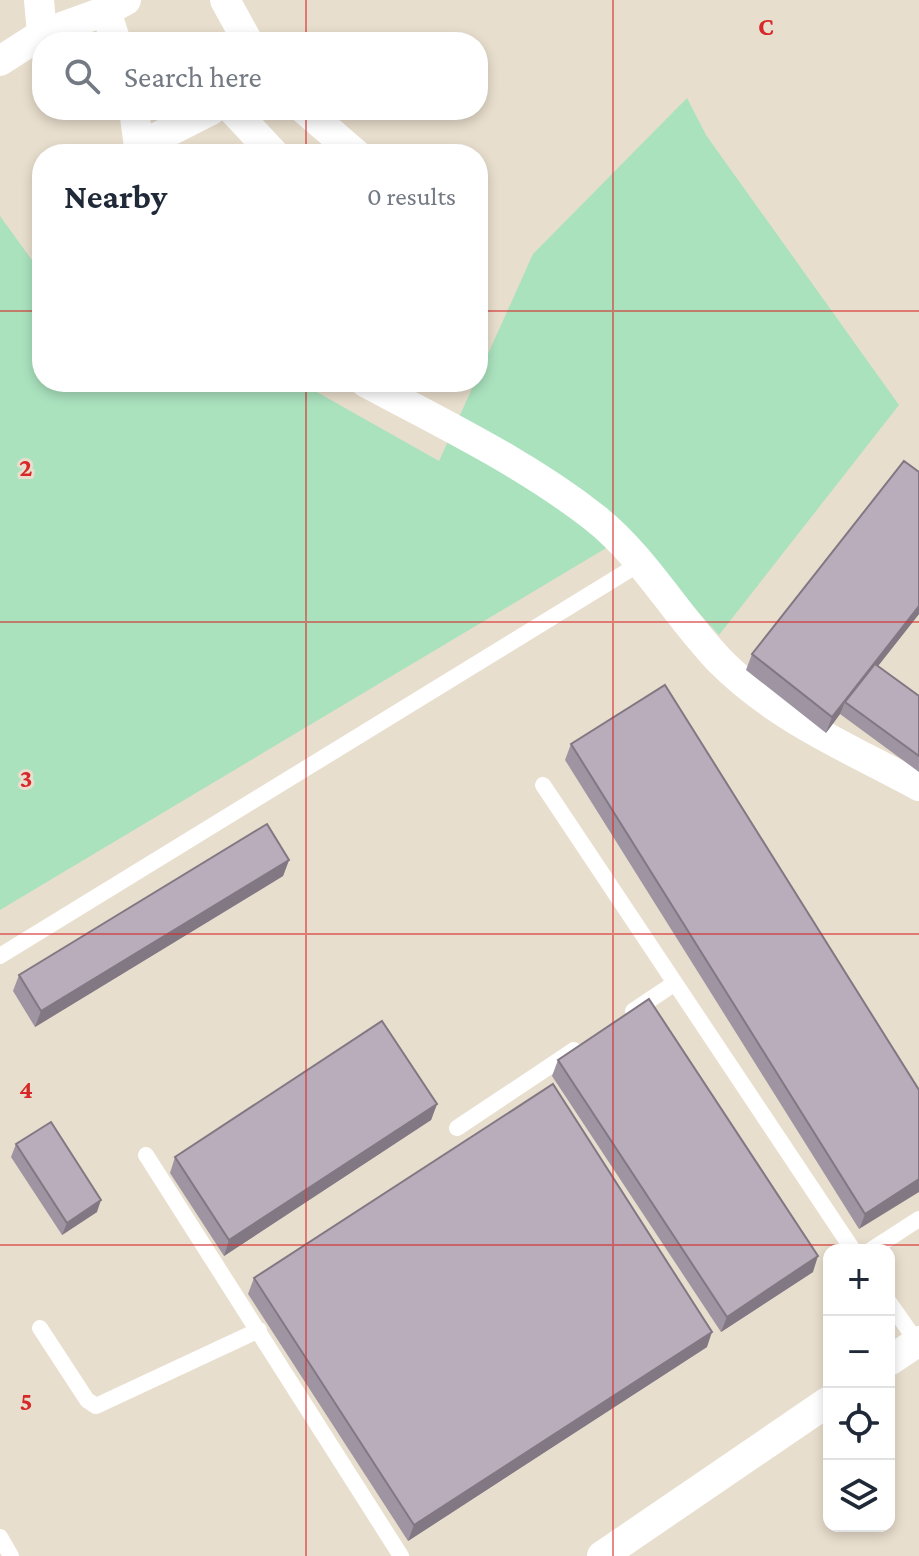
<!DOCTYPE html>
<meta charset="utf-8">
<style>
:root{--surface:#fff;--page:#f6f6f7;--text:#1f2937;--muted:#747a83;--line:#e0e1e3}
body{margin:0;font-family:"Crimson Pro",serif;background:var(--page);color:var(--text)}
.controls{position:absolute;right:24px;bottom:24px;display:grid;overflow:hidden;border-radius:16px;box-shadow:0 4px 12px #0003}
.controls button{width:72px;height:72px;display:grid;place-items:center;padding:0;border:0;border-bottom:2px solid var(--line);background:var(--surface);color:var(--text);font:40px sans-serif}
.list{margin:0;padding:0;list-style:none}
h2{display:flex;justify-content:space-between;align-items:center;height:104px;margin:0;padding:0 32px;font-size:34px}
h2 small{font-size:26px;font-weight:400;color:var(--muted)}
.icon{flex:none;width:44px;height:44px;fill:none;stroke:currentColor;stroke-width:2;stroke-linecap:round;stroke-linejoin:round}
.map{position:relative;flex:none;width:919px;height:1556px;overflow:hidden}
.search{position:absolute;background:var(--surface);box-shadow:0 4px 12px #0003;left:32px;top:32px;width:456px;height:88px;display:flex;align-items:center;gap:20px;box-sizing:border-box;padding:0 28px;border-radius:32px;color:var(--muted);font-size:30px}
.panel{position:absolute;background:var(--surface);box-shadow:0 4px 12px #0003;left:32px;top:144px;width:456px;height:248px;border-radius:32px}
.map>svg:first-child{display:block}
.green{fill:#aae2be}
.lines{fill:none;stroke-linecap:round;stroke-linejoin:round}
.lane{stroke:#fff;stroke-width:16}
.street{stroke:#fff;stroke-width:30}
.wall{fill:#9f94a1}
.shaded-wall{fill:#827883}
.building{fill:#b9acbb;stroke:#827883;stroke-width:2}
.grid{fill:none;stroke:#d62828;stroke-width:2;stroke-opacity:0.55}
.grid-label{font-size:26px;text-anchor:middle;font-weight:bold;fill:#d62828;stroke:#e8decd;stroke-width:6;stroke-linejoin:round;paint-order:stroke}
</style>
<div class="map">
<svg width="919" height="1556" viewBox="0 0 919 1556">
<rect width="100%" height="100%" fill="#e8decd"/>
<path class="green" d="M687 98 706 135 899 405 719 635 628 535 0 910V216L42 274V382H299L439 461 475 382H478V376L533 254Z"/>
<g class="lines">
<path class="lane" d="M543 785 853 1250
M0 956 639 564
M633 1011 675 983
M457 1128 574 1050
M146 1155 401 1556
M871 1250 919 1219
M889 1302 917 1342
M40 1328 87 1400 96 1406 259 1330
M0 1537 11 1556"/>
<path class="street" d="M39 0 42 34
M225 0 248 42
M106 11 116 42
M0 61 42 34 106 11 126 0
M134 110 140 154
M233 110 274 154
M305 110 356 154
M140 146 211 110
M365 382C443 424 525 463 595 518 644 557 676 615 719 660 776 718 849 748 919 786
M889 1361 919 1341
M602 1556 829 1401"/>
</g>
<path class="wall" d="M919 472V614L878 666 919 696V772L840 714 826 733 746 670 752 654Z
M571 744 919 1090 859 1229 565 760Z
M289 860 283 876 35 1027 13 991 19 975Z
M558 1060 813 1272 721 1332 552 1076Z
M437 1104 431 1120 224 1256 170 1173 175 1157Z
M16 1144 97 1212 62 1235 11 1157Z
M254 1278 707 1347 408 1541 248 1294Z"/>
<path class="shaded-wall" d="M919 606V614L848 704 845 702 840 714 826 733 832 717Z
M289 860 283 876 35 1027 41 1011Z
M437 1104 431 1120 224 1256 229 1240Z
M919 1179V1192L859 1229 865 1214Z
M101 1200 97 1212 62 1235 67 1223Z
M818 1256 813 1272 721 1332 727 1317Z
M712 1332 707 1347 408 1541 414 1525Z"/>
<path class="building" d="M904 461 919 472V606L832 717 752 654Z
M875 664 919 696V756L845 702Z
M665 685 919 1090V1179L865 1214 571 744Z
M267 824 289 860 41 1011 19 975Z
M649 999 818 1256 727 1317 558 1060Z
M382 1021 437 1104 229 1240 175 1157Z
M553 1084 712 1332 414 1525 254 1278Z
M51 1122 101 1200 67 1223 16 1144Z"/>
<path class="grid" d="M306 0V42M613 0V1556M306 110V154M0 311H42M478 311H919M306 382V1556M0 622H919M0 934H919M0 1245H919"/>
<g class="grid-label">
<text x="766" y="35">C</text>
<text x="26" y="476">2</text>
<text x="26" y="787">3</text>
<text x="26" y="1098">4</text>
<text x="26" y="1410">5</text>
</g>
</svg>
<div class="controls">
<button>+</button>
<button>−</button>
<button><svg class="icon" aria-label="locate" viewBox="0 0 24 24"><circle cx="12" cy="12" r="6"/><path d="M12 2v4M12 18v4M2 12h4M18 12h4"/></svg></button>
<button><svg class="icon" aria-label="layers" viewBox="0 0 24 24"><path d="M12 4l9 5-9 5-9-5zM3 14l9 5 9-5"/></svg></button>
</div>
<div class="search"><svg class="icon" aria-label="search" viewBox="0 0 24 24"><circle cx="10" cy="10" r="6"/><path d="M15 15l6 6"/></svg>Search here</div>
<section class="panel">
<h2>Nearby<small>0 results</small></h2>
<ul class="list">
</ul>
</section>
</div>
